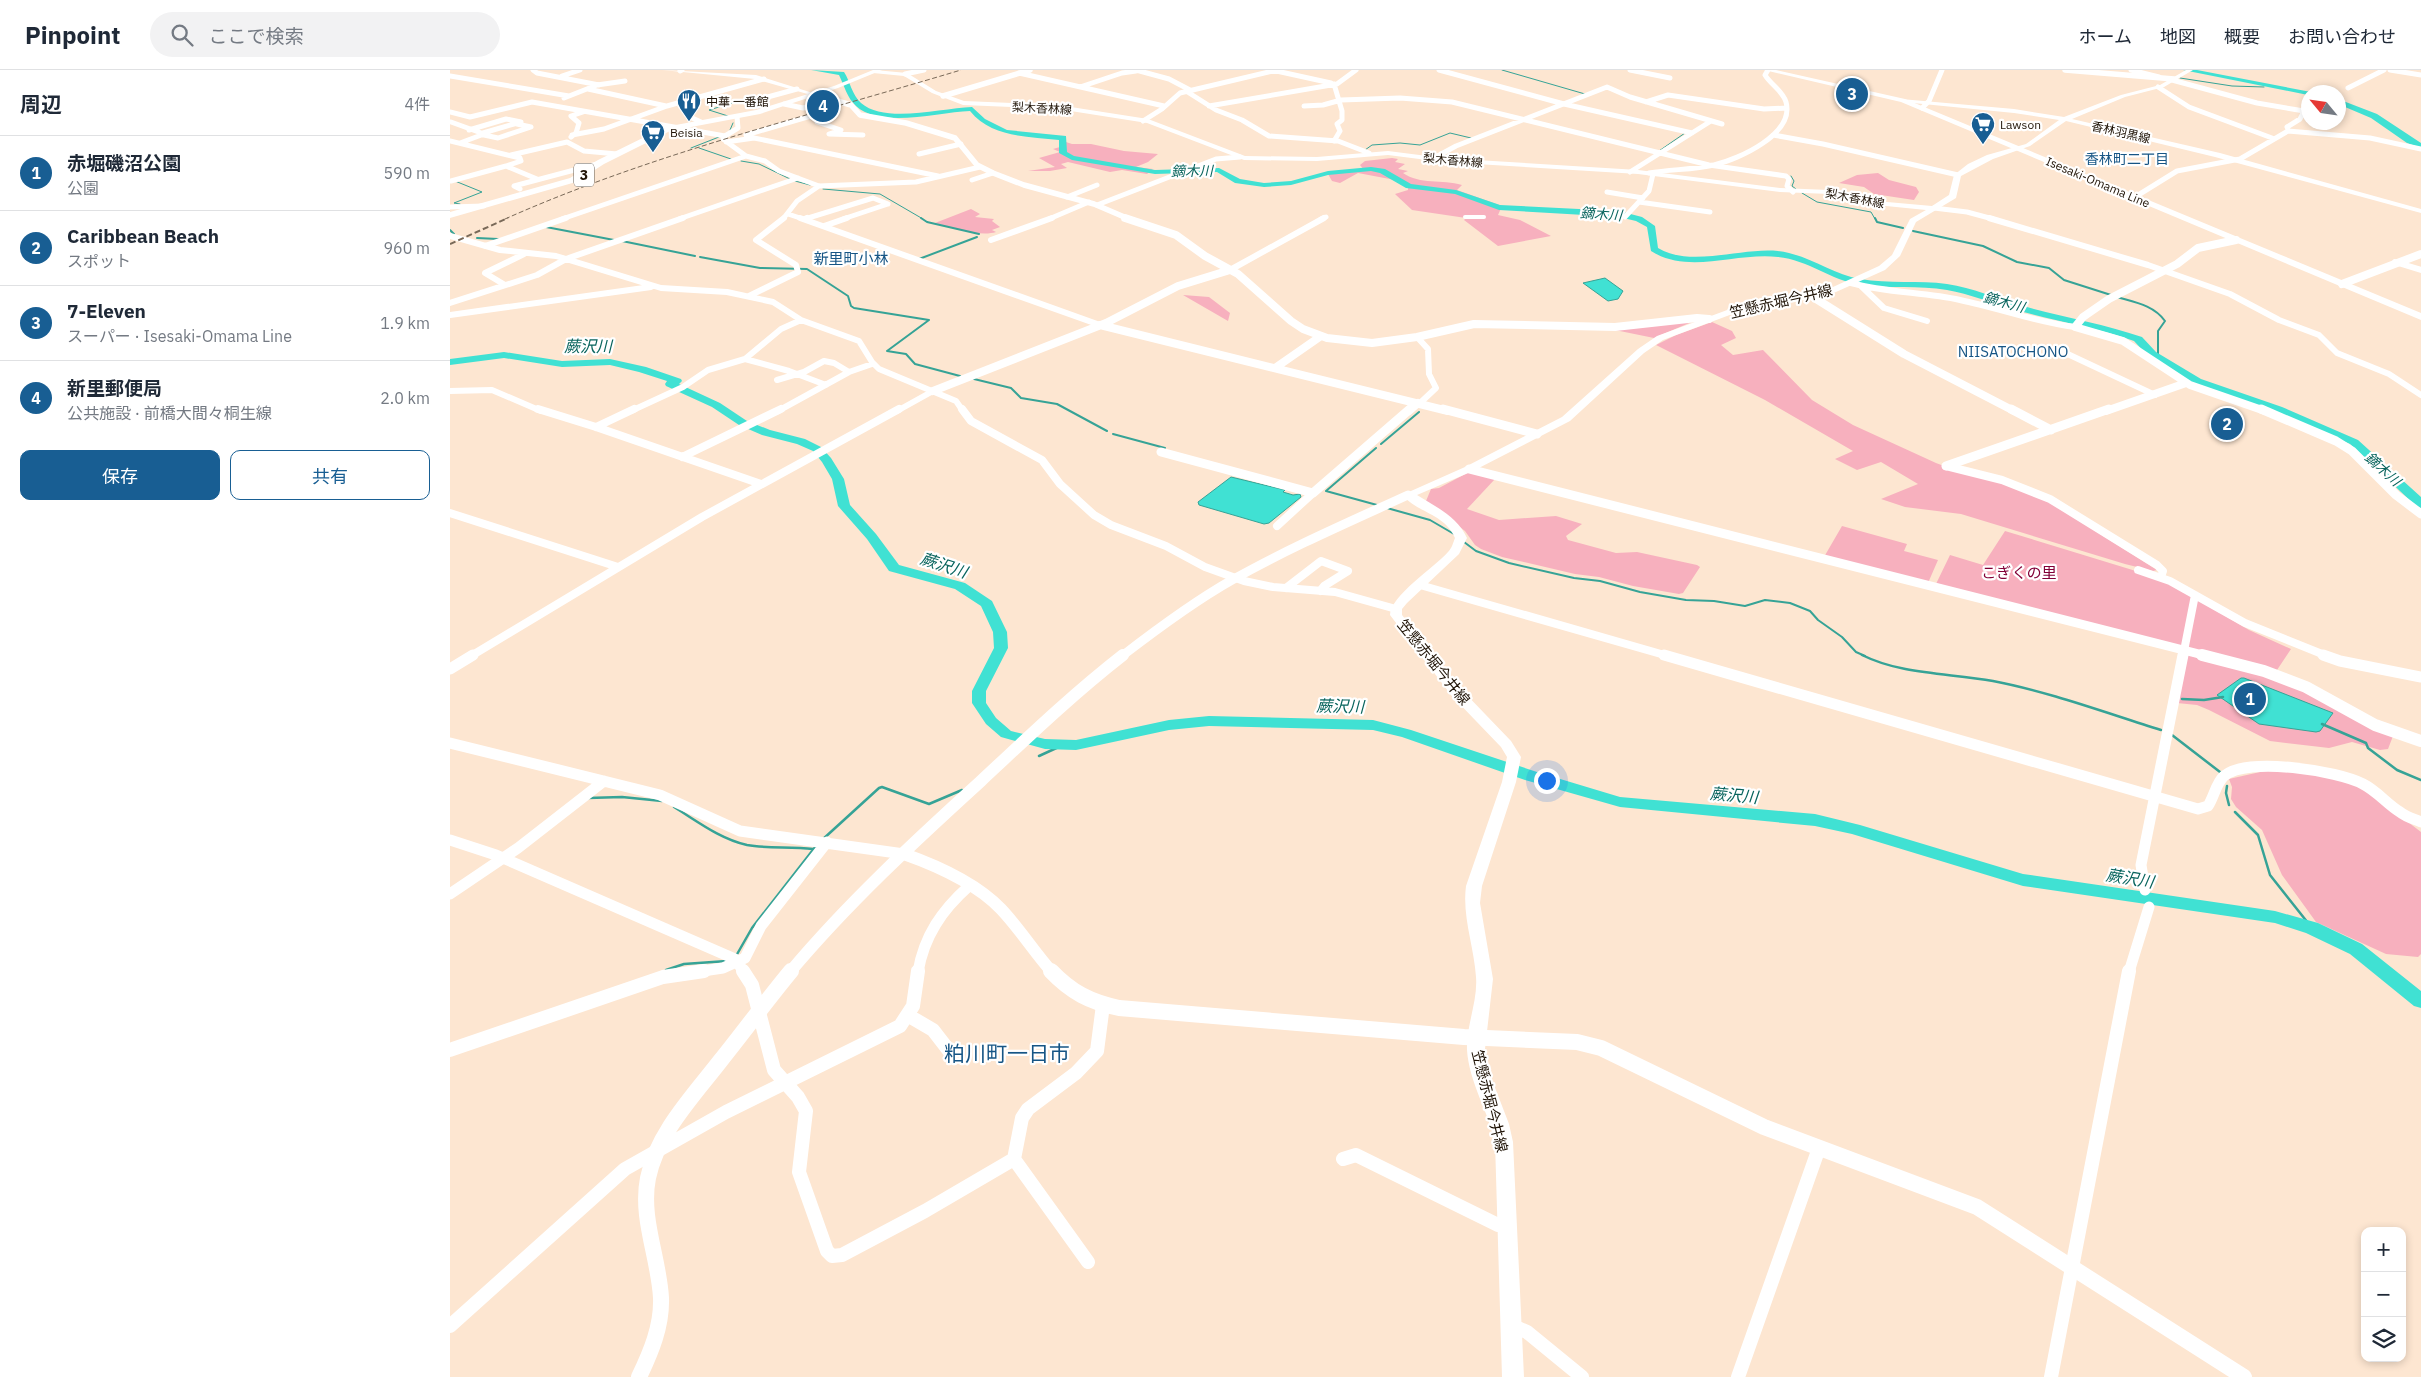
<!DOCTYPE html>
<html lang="ja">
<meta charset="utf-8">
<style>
:root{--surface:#fff;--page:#f2f2f3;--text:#1f2937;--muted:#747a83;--line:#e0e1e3;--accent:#185e93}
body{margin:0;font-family:"IBM Plex Sans","Noto Sans JP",sans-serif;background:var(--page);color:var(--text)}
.controls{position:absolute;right:15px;bottom:15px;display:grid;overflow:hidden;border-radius:10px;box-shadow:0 2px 8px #0003}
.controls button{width:45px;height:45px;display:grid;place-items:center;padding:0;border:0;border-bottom:1px solid var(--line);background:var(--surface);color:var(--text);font:25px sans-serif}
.compass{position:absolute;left:1851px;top:15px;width:45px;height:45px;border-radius:50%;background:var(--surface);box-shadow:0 2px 8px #0003;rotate:299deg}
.you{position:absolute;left:1096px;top:710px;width:18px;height:18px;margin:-12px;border:4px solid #fff;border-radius:50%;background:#1a73e8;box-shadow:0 0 0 8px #1a73e833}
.badge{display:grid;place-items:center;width:32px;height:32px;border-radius:50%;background:var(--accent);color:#fff;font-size:16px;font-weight:700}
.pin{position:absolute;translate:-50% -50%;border:2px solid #fff;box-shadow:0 1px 5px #0006}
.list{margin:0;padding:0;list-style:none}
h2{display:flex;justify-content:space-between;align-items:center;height:65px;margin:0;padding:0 20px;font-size:21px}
h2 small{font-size:16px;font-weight:400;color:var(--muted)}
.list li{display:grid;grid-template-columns:32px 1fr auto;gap:15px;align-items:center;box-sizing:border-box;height:75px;padding:0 20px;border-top:1px solid var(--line)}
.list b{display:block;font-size:19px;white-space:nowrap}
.list p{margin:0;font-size:16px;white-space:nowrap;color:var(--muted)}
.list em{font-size:16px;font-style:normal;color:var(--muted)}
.actions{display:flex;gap:10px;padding:15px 20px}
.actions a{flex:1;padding:11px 0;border:1px solid var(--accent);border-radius:10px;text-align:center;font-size:18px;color:var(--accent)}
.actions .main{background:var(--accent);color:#fff}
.icon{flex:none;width:28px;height:28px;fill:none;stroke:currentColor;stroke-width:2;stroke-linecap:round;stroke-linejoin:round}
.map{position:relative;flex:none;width:1971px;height:1307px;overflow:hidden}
header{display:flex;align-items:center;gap:30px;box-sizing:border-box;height:70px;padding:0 25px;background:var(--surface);border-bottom:1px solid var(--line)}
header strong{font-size:24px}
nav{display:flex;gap:28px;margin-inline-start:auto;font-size:18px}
.search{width:350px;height:45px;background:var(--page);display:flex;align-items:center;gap:12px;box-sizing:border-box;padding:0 18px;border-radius:28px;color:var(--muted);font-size:19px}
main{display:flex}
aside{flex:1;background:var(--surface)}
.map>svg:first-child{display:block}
.green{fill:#f7b0be}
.water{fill:#40e1d3;stroke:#36a396}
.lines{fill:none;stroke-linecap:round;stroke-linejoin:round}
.stream-far2{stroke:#36a396;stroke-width:1}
.stream-far1{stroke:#36a396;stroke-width:2}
.stream{stroke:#36a396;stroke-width:2.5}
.river{fill:#40e1d3;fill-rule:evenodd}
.pedestrian{stroke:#fff;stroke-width:4}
.minor-far4{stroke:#fff;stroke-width:5}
.minor-far3{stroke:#fff;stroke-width:6}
.minor-far2{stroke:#fff;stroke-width:8}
.minor-far1{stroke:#fff;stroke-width:11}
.minor{stroke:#fff;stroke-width:14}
.tertiary-far4{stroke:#fff;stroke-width:5.5}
.tertiary-far3{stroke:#fff;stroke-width:8}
.tertiary-far2{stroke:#fff;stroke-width:9}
.tertiary-far1{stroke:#fff;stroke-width:12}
.tertiary{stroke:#fff;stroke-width:16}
.secondary{fill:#fff;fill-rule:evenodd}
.primary{fill:#fff;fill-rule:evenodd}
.rail-far1{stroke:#796958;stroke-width:1;stroke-dasharray:5 2.5;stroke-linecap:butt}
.rail{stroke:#796958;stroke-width:2;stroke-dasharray:6 3;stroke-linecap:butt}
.labels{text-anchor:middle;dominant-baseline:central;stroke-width:4.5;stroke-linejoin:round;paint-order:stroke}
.far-poi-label{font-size:12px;fill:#1f1306;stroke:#fff;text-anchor:start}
.far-street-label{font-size:12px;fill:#1f1306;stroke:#fff}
.far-neighbourhood-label{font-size:14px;fill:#165585;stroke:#fff}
.far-water-label{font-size:14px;font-style:italic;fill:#08645d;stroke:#fff}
.shield{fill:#fff;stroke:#625a51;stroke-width:1}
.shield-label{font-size:14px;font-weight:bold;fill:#1f1306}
.far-quarter-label{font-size:15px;fill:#165585;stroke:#fff}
.street-label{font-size:15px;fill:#1f1306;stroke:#fff}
.park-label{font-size:15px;fill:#810137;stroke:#fff}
.water-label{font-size:16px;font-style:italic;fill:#08645d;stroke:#fff}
.near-quarter-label{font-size:21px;fill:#165585;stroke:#fff}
</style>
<header>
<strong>Pinpoint</strong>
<div class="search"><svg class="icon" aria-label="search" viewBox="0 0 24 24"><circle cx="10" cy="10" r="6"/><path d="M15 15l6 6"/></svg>ここで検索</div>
<nav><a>ホーム</a><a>地図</a><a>概要</a><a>お問い合わせ</a></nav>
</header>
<main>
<aside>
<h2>周辺<small>4件</small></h2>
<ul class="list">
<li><span class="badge">1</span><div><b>赤堀磯沼公園</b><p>公園</p></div><em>590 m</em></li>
<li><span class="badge">2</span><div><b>Caribbean Beach</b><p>スポット</p></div><em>960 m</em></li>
<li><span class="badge">3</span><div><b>7-Eleven</b><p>スーパー · Isesaki-Omama Line</p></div><em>1.9 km</em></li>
<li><span class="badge">4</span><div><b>新里郵便局</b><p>公共施設 · 前橋大間々桐生線</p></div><em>2.0 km</em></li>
</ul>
<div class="actions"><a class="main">保存</a><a>共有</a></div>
</aside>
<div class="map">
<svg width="1971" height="1307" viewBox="0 0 1971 1307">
<rect width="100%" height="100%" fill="#fde6d1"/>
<path class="green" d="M613 71 622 74H641L674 81 708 84 698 92 686 97 703 99 697 104 672 100 660 102 618 92 611 94 617 98 600 101H578L605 97 589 88 610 82 603 79 610 77Z
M942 88 948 89 945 92 955 94 948 99 958 101 953 103C970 115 992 109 1012 115L1007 120 1052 136 1048 145 1070 150 1101 166 1048 176 1014 150 1016 148 962 140 945 124 958 120V117L945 110 908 103 890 113 882 111 878 104 914 100 910 95 915 91Z
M1428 103 1439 110 1466 117 1469 122 1464 130 1424 124 1414 117 1389 113 1407 105Z
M521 139 530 144 525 147 544 149 542 151 550 157 542 160 546 162C531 167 501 158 485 153Z
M733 225 759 227 780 243 778 251Z
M1244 251 1204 268 1160 259Z
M1262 252 1282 261 1286 268 1271 275 1283 285 1313 280 1362 330 1403 355 1486 393 1510 402 1537 408 1598 431 1707 500 1703 501 1675 494 1511 444 1455 437 1431 429 1468 414 1431 392 1407 400 1385 389 1403 381 1315 330 1206 275 1226 265Z
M1019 402 1045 409 1017 439 1049 450 1106 446 1132 454 1116 466 1118 470 1166 483 1187 482 1247 495 1250 497 1233 523 1229 524 1183 516 1149 507 1125 504 1052 487 1031 479 1025 475 1015 461 976 431 981 419 989 418Z
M1392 456 1457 474 1454 481 1488 490 1478 513 1374 487Z
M1555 461 1712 509 1799 560 1841 579 1827 600 1485 516 1500 485 1533 495Z
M1738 585 1837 613 1943 666 1938 679 1930 680 1902 672 1879 678 1820 671 1759 640 1747 635 1727 633Z
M1819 700 1855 701 1907 713 1971 762V884L1968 887 1936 884 1866 852 1832 805 1812 760 1786 737 1781 729 1782 717 1779 709Z"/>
<path class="water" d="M1155 208 1173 221 1168 229 1158 231 1133 213Z
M781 407 835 420 833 422 843 425 850 424 851 427 819 453 814 454 749 435 748 432Z
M1791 608H1794L1883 643 1870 661 1866 662 1809 654 1767 625Z"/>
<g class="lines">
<path class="stream-far2" d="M1052 0 1135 24H1133
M1730 8 1782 16 1814 17
M278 46 259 40 296 29
M280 60 283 53
M241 78 269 67
M249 78 281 89
M915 80 922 75 950 73 970 75 1000 63 1021 68
M1209 81 1235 63
M291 91 309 94 340 109
M1341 106 1344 111 1342 116 1346 119
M5 111 32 122 4 133 10 134
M345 111 360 115
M373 119 430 124 473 149
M1352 123 1367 132 1421 142 1425 149"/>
<path class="stream-far1" d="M471 148 477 152 529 164
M1425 148 1427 152 1453 158
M96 157 164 170
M0 160 4 164
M1463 161 1533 176 1567 192 1599 198 1614 210 1661 225
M27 168 48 169
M172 171 245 186
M250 187 310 198 357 199 398 226 401 236 404 238 479 250 437 281 456 284 465 294 510 306
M469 189 527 167
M1667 227C1684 232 1704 235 1715 251L1708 261V287
M524 309 561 318 571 328 607 334 657 361
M663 364 715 378
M931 374 969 342
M926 378 876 421 927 435
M937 438 980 450 1004 464
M1014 472 1026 481 1059 493 1124 508 1150 511 1190 522 1236 530 1264 531 1295 536 1315 530 1340 533 1360 541 1368 550 1392 567 1406 582 1415 586"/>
<path class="stream" d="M1412 585C1452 605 1500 603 1543 611 1600 622 1656 643 1711 660
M1732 629 1754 630 1773 627
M1872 654 1916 673 1918 678 1947 700 1971 710
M1722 665 1770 702
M589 686 613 675
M1777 716 1776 723 1779 735
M138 728 172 727 212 731
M224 737C247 751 270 769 297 775 318 779 341 776 363 779
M1785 742 1808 765 1820 805 1862 858
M372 770 429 718 432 717 479 734 512 720
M286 886 302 858 366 776
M216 900 234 894 277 891"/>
<path class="river" d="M361 0 394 2C400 11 402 25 411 33 435 54 492 38 522 37L535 49 557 60 616 66 617 82 624 86 705 100 769 98 790 109 814 113 841 111 878 101 921 97 935 99 961 114 1006 120 1050 135 1169 141 1192 147 1205 156 1208 178C1241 198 1292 177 1328 181 1360 185 1381 204 1410 209 1439 214 1469 210 1497 214 1523 218 1546 228 1570 235 1610 247 1652 253 1692 267L1706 282 1751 309 1832 337 1908 370 1971 427V438L1967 437 1900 374 1824 341 1743 313 1698 286 1684 271C1645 257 1603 251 1563 239 1541 233 1520 224 1497 220 1469 215 1439 219 1410 215 1381 210 1358 190 1328 187 1286 182 1239 205 1201 181L1197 157 1186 151 1169 147 1049 140 1005 124 956 118 930 103 921 101 878 105 841 115 814 117 785 113 767 102 705 104 622 90 609 83V70C577 66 542 68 520 41 489 42 431 59 406 36 397 28 394 15 389 5Z
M1733 0H1747L1861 22 1858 25Z
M1888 29 1927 44 1971 73V78L1957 73 1921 48 1888 34Z
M54 282 112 291 160 289 196 297 231 309 232 311 229 314 270 333 297 351 320 360 355 369 371 377 381 388 394 409 400 435 426 464 449 495 515 513 542 531 557 562 558 578 536 621V633L546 648 561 661 595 669 626 670 719 650 759 646 923 650 961 660 1087 702 1170 727 1365 744 1410 755 1573 804 1825 841 1868 853 1912 874 1971 921V938L1964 936 1900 884 1856 863 1825 853 1573 816 1402 764 1365 756 1170 737 1075 710 952 667 923 660 759 656 719 660 626 680 595 679 551 667 536 654 522 633V621L544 578 543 562 531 536 505 519 439 501 417 469 388 436 382 409 372 392 363 381 347 374 312 365 289 355 262 337 216 316 215 314 217 311 189 302 160 295 112 297 54 288 0 295V289Z"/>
<path class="pedestrian" d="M1015 147H1034"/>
<path class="minor-far4" d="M83 0 87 3 149 15
M686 0 719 9 740 20
M822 0 881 13
M989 0 1114 34 1242 63
M1180 0 1220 8
M1681 0 1709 7
M1940 0 1971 5
M230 1 232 0
M569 3 714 36
M455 4 474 0
M0 6 119 26
M112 6 130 0
M1722 10 1807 33 1854 41 1850 49 1837 57 1839 61
M884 14 892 41V50L887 54 890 61 884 71
M630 17 672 3 686 1
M1708 17 1739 37 1822 68
M1898 18 1934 0
M138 19 216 36
M736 21 766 40 792 50 819 66 888 71 919 83
M114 28 147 15 175 11
M314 28 347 19
M1196 32 1218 25 1314 39 1337 38
M334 34 353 38 383 30
M759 36 887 14 906 0
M854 36 873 35 891 30 950 28 1002 32 1259 95 1336 106 1339 109 1337 116 1343 122
M1472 38 1479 31 1492 0
M0 42 20 47 82 32 275 66 288 58 287 47
M368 44 380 48 367 52 391 60 379 64 413 65
M240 47 251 52
M693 51 712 39 730 23 827 0
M1 52 34 64 10 73
M19 60 56 49 71 52 33 63
M34 65 48 68 81 57 67 54
M122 65 154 59 217 36 314 9
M296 65 371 43
M1323 65 1373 74 1508 105
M275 66 273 69 296 86 315 91 329 101 369 116 466 112 530 97
M121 67 126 63 129 53 121 46 133 42
M0 71 70 88 71 91 56 96 87 109
M276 72 304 68 488 106
M469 84 511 74
M61 85 117 72 134 81 167 84
M982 89 1006 76 1157 17 1180 27 1272 54
M1180 102 1261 51
M1199 103C1221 99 1243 100 1264 95 1289 89 1345 64 1336 32 1333 21 1321 15 1315 5L1318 0
M522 110 543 103
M1 111 56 96
M70 119 64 116 147 94
M1157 122 1193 128
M617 127 647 115
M1685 127 1727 101 1790 89 1838 61 1920 68 1971 79
M1189 132 1260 142
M647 135 766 89 790 87
M0 137 34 136
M1484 138 1517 142 1543 149
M338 144 353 149
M1175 147 1199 121 1203 104
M112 149 296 86
M229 149 348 108
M333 149 347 131 369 116
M355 149 423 128 438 134
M393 149 438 134
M599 149 639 132
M871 149 876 147"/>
<path class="minor-far3" d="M350 148 650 255
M1539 148 1698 195 1780 224 1829 250 1869 265 1887 283 1939 304 1971 325
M355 149 357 148
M374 156 397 148
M0 166 50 180 106 186 211 218 277 222 323 232 351 250 409 271 422 292 429 299 506 331 513 341
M541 170 602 148
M35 176 116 148
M1945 192 1971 200
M780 200 874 148
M1401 213C1437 223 1474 222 1510 230 1549 238 1585 252 1625 257
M55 215 35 203 74 184
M1411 216 1434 238 1477 251
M299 226 348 202 346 195 306 170 334 148
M0 233 87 205 116 189 233 148
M0 245 201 217
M967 267 978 279 979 304 986 318 970 333
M1607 279 1705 325
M295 289 339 301 376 315
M327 310 354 302 374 291 384 293 399 302
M0 321 42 320 91 341
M181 341 233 317 258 300 295 289 331 259 351 250
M328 341 399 302 422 294
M447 341 483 321"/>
<path class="minor-far2" d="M88 339 146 357 311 414
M512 339 521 351 592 390 610 414 644 445 661 455 716 476 755 497 794 511 823 517 885 522 946 539
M146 357 184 339
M232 387 331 339
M1496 396 1552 410 1600 429 1707 495 1713 501 1711 507
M0 443 168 497
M827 456 863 423
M1688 500 1720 511 1795 553 1877 586
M970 515 1218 586
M836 518 871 491 898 501 874 516 870 521
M21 586 252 447 449 339
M1733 586 1745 525"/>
<path class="minor-far1" d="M1214 585 1748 739 1758 736C1764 727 1766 713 1774 706 1798 686 1888 701 1913 714 1927 721 1937 734 1950 742 1956 747 1964 749 1971 752
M1873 585 1890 591 1971 607
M0 599 23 585
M0 673 210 725 290 761 454 784
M0 770 46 785 285 889 294 902
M1695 820 1691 795 1733 585
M0 824 68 778 154 711
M246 902 273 898 295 888 311 856 377 772
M468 902C474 866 492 840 519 816
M1679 902 1699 837"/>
<path class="minor" d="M293 901 302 915 324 1000 348 1027 356 1041 349 1102 377 1181 382 1186 392 1185 475 1141 564 1089 572 1048 578 1039 626 1003 647 981 653 935
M459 946 483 960 500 982
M0 980 213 907 254 901
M564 1089 638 1192
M893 1089 906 1085 1048 1155 1058 1156
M1061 1255 1077 1262 1132 1307
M0 1256 175 1099 276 1042 450 956 463 936 468 901
M1288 1307 1369 1078
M1601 1307 1679 901"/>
<path class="tertiary-far4" d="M1615 0 1724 9
M363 24 401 35 410 45 456 53 505 68 527 95 543 103 574 115 644 134 679 149
M493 26 580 0"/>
<path class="tertiary-far3" d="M675 148 726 165 755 186 788 204 841 251 853 259 877 268 922 273 967 267 1024 254 1165 257 1247 248 1259 249
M1786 170 1748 178 1727 194 1659 229 1633 247 1625 257 1673 271 1740 315 1815 341
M1892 214 1971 184
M1363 227 1454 284 1564 341
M650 255 998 341
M825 298 871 266
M483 321 656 253 728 216 780 200
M959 341 968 333
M1656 341 1736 313"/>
<path class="tertiary-far2" d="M993 339 1087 364
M1561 339 1601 360
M1811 339 1886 371 1902 381 1946 425 1971 444
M711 382 863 423 960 339
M1496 396 1659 339
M1019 399 1757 586
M672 586C707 559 743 532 782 510 839 478 899 452 958 425"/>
<path class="tertiary-far1" d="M1752 585 1814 601 1856 617 1925 655 1971 671
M454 784C488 796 526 813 551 839 570 859 584 882 602 902
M340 902C398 833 464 772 531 711 577 668 623 624 673 585"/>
<path class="tertiary" d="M601 901C621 922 640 932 669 938L1014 967 1127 972 1151 978 1314 1057 1527 1137 1794 1307
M189 1307C201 1282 212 1256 211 1228 209 1188 190 1148 198 1108 207 1063 244 1025 271 990 295 960 317 930 341 901"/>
<path class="secondary" d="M212 0 306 5 366 24 361 25 305 9Z
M425 0 457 3 486 21 514 31 608 35 698 49 795 86 867 87 938 81 993 88 1188 100 1330 118 1379 120 1426 131 1482 136 1499 125 1504 105 1518 94 1537 85 1576 74 1609 50 1564 43 1453 32 1451 29 1564 39 1614 47 1671 25 1710 15 1736 0H1743L1714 17 1675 27 1622 49 1770 83 1971 139V143L1765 87 1616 51 1580 76 1543 89 1511 106 1506 128 1466 152 1450 186 1435 200 1377 226 1293 240 1213 270 1194 283 1120 351 1023 401 967 425C986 437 1007 446 1017 468L1009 484 957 533 952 539V545L1011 619 1061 671 1071 687 1066 712 1032 816 1030 833 1043 909 1035 979 1039 1002 1059 1054 1063 1072 1074 1307H1052L1045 1072C1038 1041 1019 1012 1017 980 1016 956 1028 931 1026 907 1024 876 1012 847 1016 816L1052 712 1057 687 1051 677 1001 625 940 545C940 526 985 497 998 482 1002 478 1003 473 1005 468 995 444 968 443 952 425L1015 397 1112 347 1188 279 1207 266 1288 236 1372 222 1429 196 1442 185 1460 149 1476 140 1426 135 1379 124 1330 122 1188 104 993 92 938 85 867 91 794 90 697 53 608 39 513 35 482 23 454 6 423 3Z"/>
<path class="primary" d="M423 0H432L388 18 310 44 220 61 154 94 126 112 0 148V142L120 108 148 90 215 57 306 40 384 16Z
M1314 0H1326L1455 29 1971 243V250L1451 32Z"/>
<path class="rail-far1" d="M55 149C201 84 358 46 511 0"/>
<path class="rail" d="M0 174 58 148"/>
</g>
<defs>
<g id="restaurant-pin" transform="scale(1.25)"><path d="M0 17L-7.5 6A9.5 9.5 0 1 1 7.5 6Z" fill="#185e93" stroke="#fff"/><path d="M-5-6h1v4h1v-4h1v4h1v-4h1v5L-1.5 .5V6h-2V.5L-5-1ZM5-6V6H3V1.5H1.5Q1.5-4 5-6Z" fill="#fff"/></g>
<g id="supermarket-pin" transform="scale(1.25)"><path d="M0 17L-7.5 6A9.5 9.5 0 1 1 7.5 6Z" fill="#185e93" stroke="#fff"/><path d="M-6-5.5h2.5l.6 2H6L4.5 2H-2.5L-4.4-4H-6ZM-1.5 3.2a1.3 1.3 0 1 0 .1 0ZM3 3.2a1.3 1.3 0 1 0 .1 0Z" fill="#fff"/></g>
</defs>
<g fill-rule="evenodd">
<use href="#restaurant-pin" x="239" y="31"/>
<use href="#supermarket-pin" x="1533" y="54"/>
<use href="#supermarket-pin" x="203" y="62"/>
</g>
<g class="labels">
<g class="far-poi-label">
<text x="256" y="31">中華 一番館</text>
<text x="1550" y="54">Lawson</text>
<text x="220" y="62">Beisia</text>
</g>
<g class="far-street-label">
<text transform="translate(592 38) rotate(3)">梨木香林線</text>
<text transform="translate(1671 62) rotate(13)">香林羽黒線</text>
<text transform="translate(1003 90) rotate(5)">梨木香林線</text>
<text transform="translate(1648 112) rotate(23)">Isesaki-Omama Line</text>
<text transform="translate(1405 128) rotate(11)">梨木香林線</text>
</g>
<g class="far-neighbourhood-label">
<text x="1677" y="89">香林町二丁目</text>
</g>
<g class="far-water-label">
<text transform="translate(742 101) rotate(-1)">鏑木川</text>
<text transform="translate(1151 144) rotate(4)">鏑木川</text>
<text transform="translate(1554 232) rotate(15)">鏑木川</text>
<text transform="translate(1933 399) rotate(42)">鏑木川</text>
</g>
<rect class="shield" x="124" y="93.5" width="20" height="23" rx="4"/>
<g class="shield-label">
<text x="134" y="105">3</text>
</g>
<g class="far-quarter-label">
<text x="401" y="188">新里町小林</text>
<text x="1563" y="281">NIISATOCHONO</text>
</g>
<g class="street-label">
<text transform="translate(1331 231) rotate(-13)">笠懸赤堀今井線</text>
<text transform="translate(984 592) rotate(51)">笠懸赤堀今井線</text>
<text transform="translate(1040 1031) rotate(76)">笠懸赤堀今井線</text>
</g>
<g class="park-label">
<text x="1569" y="502">こぎくの里</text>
</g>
<g class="water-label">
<text x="138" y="276">蕨沢川</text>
<text transform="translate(494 495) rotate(18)">蕨沢川</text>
<text transform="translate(890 636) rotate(1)">蕨沢川</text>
<text transform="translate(1284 725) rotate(5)">蕨沢川</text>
<text transform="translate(1680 808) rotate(9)">蕨沢川</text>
</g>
<g class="near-quarter-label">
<text x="557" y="983">粕川町一日市</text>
</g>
</g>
</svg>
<div class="controls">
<button>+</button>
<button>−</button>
<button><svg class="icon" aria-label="layers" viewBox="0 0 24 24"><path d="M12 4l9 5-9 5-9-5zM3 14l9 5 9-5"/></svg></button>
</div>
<svg class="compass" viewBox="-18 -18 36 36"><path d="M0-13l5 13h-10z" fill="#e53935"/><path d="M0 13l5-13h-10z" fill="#747a83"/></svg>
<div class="you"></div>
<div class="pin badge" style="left:1800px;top:629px">1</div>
<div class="pin badge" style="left:1777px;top:354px">2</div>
<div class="pin badge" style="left:1402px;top:24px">3</div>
<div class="pin badge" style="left:373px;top:36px">4</div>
</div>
</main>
